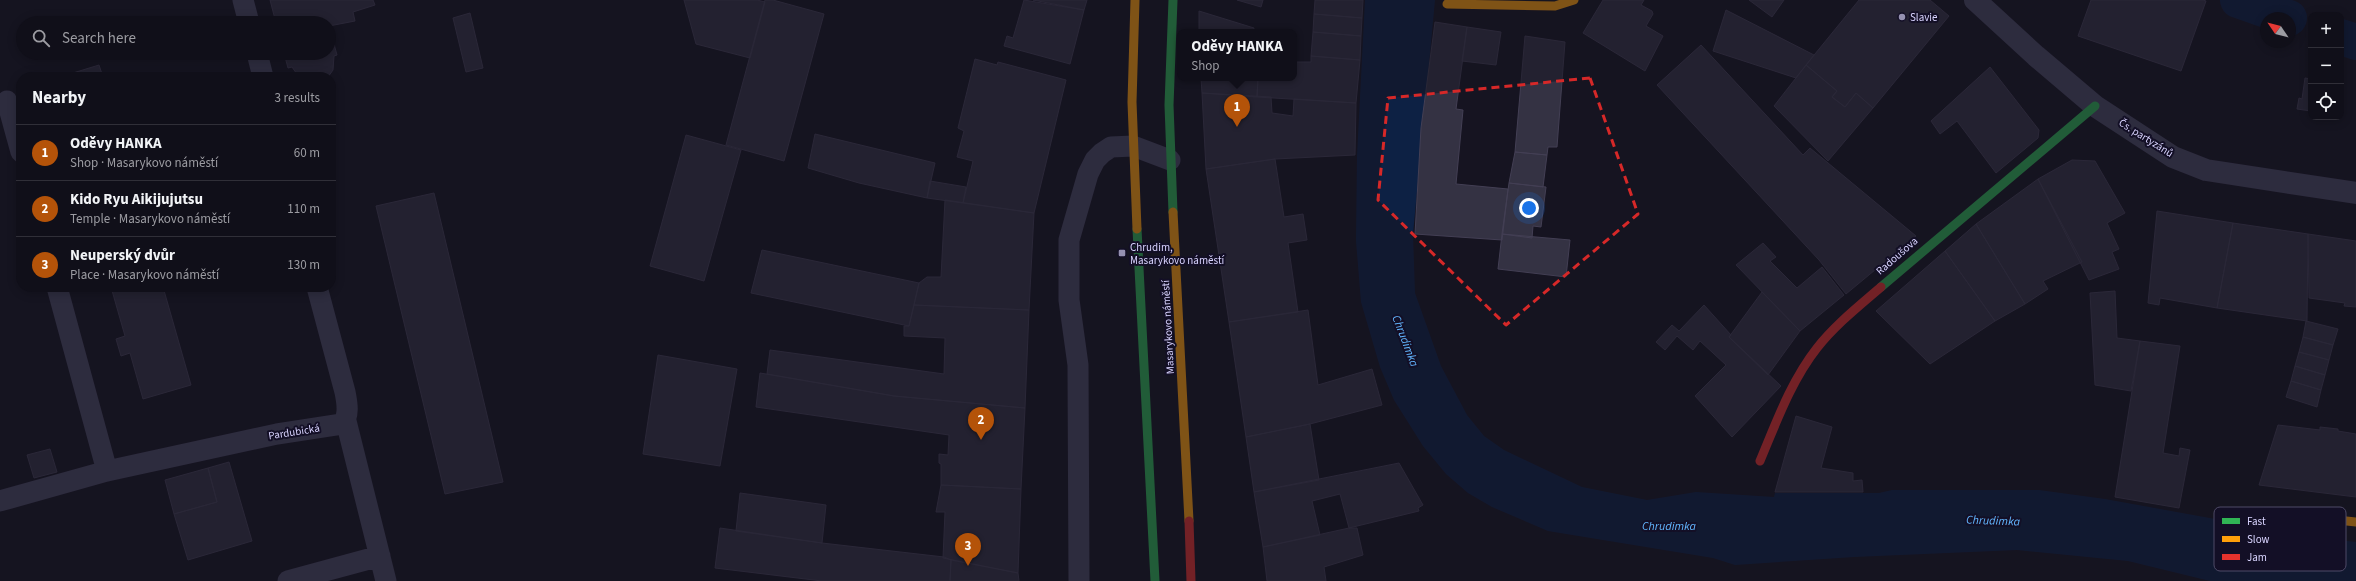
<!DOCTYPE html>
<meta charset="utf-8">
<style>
:root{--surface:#100f19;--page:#1e1d26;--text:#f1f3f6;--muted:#9c9ca2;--line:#302f38;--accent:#b45309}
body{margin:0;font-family:"Source Sans 3",sans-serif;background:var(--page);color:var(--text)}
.controls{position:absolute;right:12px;top:12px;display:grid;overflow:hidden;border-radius:8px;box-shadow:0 2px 10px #0003}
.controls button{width:36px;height:36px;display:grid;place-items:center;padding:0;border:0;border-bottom:1px solid var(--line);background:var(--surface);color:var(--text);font:20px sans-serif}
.compass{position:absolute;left:2260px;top:12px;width:36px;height:36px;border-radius:50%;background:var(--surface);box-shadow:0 2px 10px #0003;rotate:305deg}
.you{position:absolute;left:1529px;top:208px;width:14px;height:14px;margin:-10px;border:3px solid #fff;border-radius:50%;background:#1a73e8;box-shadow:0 0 0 6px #1a73e833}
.badge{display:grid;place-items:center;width:26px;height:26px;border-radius:50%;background:var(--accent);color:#fff;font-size:13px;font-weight:700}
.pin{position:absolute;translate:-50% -33px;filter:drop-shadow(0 1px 2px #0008)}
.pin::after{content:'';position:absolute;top:21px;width:14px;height:12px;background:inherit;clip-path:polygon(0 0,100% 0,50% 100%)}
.popup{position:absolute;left:1177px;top:29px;width:120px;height:52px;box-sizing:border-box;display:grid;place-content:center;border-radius:8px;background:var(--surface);filter:drop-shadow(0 1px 3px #0005);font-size:13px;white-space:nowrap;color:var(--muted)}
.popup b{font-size:15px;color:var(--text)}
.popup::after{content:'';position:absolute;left:50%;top:100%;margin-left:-8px;border:8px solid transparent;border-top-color:var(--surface)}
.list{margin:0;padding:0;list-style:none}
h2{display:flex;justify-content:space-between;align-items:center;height:52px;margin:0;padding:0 16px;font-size:17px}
h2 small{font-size:13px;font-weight:400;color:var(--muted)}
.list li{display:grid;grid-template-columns:26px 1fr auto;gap:12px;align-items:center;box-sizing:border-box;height:56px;padding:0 16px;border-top:1px solid var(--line)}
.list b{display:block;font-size:15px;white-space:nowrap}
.list p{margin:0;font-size:13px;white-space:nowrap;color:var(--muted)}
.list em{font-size:13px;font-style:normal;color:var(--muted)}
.icon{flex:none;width:22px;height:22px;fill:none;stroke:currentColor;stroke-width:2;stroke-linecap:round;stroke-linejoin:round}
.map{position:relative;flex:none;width:2356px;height:581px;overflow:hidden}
.search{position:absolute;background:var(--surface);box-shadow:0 2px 10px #0003;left:16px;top:16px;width:320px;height:44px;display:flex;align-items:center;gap:10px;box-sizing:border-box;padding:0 14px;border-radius:22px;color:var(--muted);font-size:15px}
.panel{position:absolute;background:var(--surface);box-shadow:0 2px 10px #0003;left:16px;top:72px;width:320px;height:220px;border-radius:16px}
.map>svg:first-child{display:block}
.water{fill:#0d2144}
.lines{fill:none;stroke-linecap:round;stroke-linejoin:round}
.canal{stroke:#0d2144;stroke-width:36}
.building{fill:#343243;stroke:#433f54}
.lane{stroke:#4a4962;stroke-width:21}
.street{stroke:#4a4962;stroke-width:22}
.fast{stroke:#30b455;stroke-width:9}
.slow{stroke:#ff9f0a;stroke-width:9}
.jam{stroke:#e5322d;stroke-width:9}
.marked{fill:none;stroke:#d62828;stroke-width:3;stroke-dasharray:8 5;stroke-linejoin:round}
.poi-dot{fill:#9591b1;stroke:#130f26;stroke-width:1.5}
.labels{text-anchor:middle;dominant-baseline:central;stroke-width:4;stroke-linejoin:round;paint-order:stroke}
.poi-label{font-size:11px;fill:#d9d4ff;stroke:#130f26;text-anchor:start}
.street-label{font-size:11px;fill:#d9d4ff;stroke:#130f26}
.water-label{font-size:12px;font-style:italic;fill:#62b6ff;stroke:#130f26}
.key{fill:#130f26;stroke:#4e4a67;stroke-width:1}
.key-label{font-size:11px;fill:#d9d4ff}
</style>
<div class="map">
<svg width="2356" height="581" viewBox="0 0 2356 581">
<rect width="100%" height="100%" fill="#161421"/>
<path class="water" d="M1365 0H1435L1413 234 1415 293 1441 366 1467 415 1484 436 1504 450 1582 487 1647 500 1696 492 1774 497 1775 493H1879L1892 490H2039L2105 499 2320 538 2356 542V581H2210L2128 561 2017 550 1854 557 1735 565 1713 558 1548 531 1492 507 1468 493 1446 474 1423 446 1394 400 1380 367 1361 302 1356 241 1357 156Z"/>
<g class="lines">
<path class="canal" d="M2238 0 2289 18
M2341 37 2356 42"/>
</g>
<path class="building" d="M270 0H373L375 5 353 12 355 21 329 26 337 55 334 56 333 70 328 77H299L292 67 288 68 284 53H329V23H276Z
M684 0H757L765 2 750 58 696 44Z
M765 0H773L824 14 784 161 726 145Z
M1024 0 1084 10 1070 64 1004 46 1007 36 1013 38Z
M1033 0H1087L1084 10Z
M1237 0H1263L1261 7Z
M1315 0H1363L1362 18 1314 14Z
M1603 0H1644L1641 5 1652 11 1653 14 1646 26 1663 36 1645 71 1583 33Z
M1749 0H1784L1772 17Z
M1859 0H1930L1949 16 1873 108 1856 93 1845 107 1832 97 1837 91 1806 65Z
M2091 0H2203L2206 1 2181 71 2078 36Z
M1726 10 1814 55 1796 78 1713 51Z
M1199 11 1254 28 1253 32H1199Z
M470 13 483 68 466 72 453 18Z
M1314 14 1362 18 1361 36 1313 32Z
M1435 22 1467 27 1456 109 1463 110 1456 184 1508 189 1502 240 1415 234 1421 128Z
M1467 27 1501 32 1496 65 1462 61Z
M1313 32 1361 36 1360 60 1311 56Z
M1525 36 1565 42 1557 147H1548L1547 155 1515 152Z
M1701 45 1803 155 1810 148 1916 236 1846 294 1819 260 1657 85Z
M1311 56 1360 60 1356 103 1257 97 1258 78H1294V62H1311Z
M975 59 997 65 998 62 1066 80 1034 213 963 203 973 161 957 157 964 131 958 128Z
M99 65 103 77H60Z
M1806 65 1837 91 1832 97 1845 107 1856 93 1873 108 1828 161 1774 106Z
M1990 67 2039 130 2038 138 1996 173 1957 121 1940 134 1931 121Z
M1201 78H1258L1257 97 1202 93Z
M2305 78 2311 79V111L2297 109 2299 98 2302 99Z
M1202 93 1271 97 1272 113 1293 116 1294 99 1356 103 1355 155 1275 159 1206 169Z
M815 134 935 163 927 198 859 183 808 168Z
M686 135 741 150 704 281 650 266Z
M1515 152 1547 155 1543 187 1509 183Z
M1275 159 1284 217 1303 214 1307 240 1288 243 1298 312 1229 322 1206 169Z
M2072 160 2095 161 2125 213 2107 223 2119 249 2112 252 2119 269 2089 280 2038 179Z
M2038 179 2082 262 2043 281 2048 289 2025 304 1976 224Z
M930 181 966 187 963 203 927 198Z
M1509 183 1546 187 1541 227 1533 226 1532 238 1502 234Z
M434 193 503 482 445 494 376 206Z
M945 200 1034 213 1029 310 914 305 919 283 927 277H941Z
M2157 211 2233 223 2217 308 2160 298 2159 305 2148 303Z
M2233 223 2308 234 2307 321 2217 308Z
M1976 224 2025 304 1995 321 1945 251Z
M1502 234 1570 240 1566 277 1498 269Z
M2308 234 2356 241V307L2344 306 2345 303 2309 298Z
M1763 243 1776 257 1770 261 1797 288 1822 267 1844 295 1800 331 1736 265Z
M762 250 919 283 909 326 751 293Z
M1945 251 1995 321 1930 364 1876 311Z
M111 287H163L191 385 143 399 130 353 121 356 116 339 125 336Z
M2115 291 2117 338 2140 341 2131 391 2095 385 2090 293Z
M1762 292 1800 331 1768 375 1729 337Z
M914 305 1029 310 1025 408 894 396 767 374 770 350 944 374 945 338 904 336V326H909Z
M1704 305 1731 335 1729 337 1781 386 1732 437 1695 396 1726 365 1700 341 1693 350 1677 336 1665 350 1656 342 1672 325 1679 331Z
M1308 310 1318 385 1372 369 1382 405 1310 424 1246 437 1229 322Z
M2306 321 2338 329 2333 345 2303 337Z
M2303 337 2333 345 2329 360 2299 352Z
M2140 341 2180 346 2163 453 2179 456 2180 448 2190 450 2179 508 2115 497Z
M2299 352 2329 360 2325 375 2295 366Z
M658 355 737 369 720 466 643 454Z
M2295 366 2325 375 2321 390 2291 381Z
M760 373 894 396 1025 408 1021 489 941 485V464L939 463V454L948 455 949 435 756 407Z
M2291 381 2321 390 2317 407 2286 397Z
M1796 416 1832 427 1821 468 1853 473V481L1862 480 1863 492H1775Z
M1310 424 1319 480 1254 492 1246 437Z
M2278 425 2320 430V427L2338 429V431L2356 434V497L2259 485Z
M50 449 57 472 34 478 27 455Z
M229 462 252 541 188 560 174 514 217 502 208 468Z
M1399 463 1423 505 1418 508 1419 511 1349 528 1340 494 1312 501 1320 535 1263 547 1254 492Z
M208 468 217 502 174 514 165 480Z
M941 485 1021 489 1018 573 943 558 945 512H936Z
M740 493 826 505 822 543 736 531Z
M720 528 822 543 944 557 951 560 950 581H822L715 568Z
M1349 528H1357L1363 555 1324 567 1326 581H1267L1263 547Z
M951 560 1018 573 1019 581H950Z"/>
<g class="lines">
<path class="lane" d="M243 0 249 23
M257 53 263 77
M7 101 21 152
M57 287 107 471
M346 421 386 581
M0 501 107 471 277 434 342 424C350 416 347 402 345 392L317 287
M288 581 380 556
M1079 581 1078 365 1069 300V240L1088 174 1095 160 1102 153 1111 147 1133 146 1170 160"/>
<path class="street" d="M1975 0 2036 56 2095 106 2173 157 2206 170 2356 193"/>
<path class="fast" d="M1173 212 1169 105 1173 0
M1137 229 1155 581
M1881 287 2095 106"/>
<path class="slow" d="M1135 0 1132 102 1137 229
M1447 4 1555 6 1574 0
M1173 212 1189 521
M2272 513 2356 522"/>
<path class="jam" d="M1760 461C1776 423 1791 381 1817 348 1835 325 1859 306 1881 287
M1189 521 1191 581"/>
</g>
<path d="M0 0H2356V581H0ZM1590 78 1638 214 1506 325 1378 200 1388 98Z" fill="#161421" fill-opacity=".55" fill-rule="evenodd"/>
<path class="marked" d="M1590 78 1638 214 1506 325 1378 200 1388 98Z"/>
<g class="poi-dot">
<circle cx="1902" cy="17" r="4"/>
<rect x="1118" y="249" width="8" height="8" rx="2"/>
</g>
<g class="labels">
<g class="poi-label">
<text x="1910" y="17">Slavie</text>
<text x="1130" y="247">Chrudim,<tspan x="1130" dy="13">Masarykovo náměstí</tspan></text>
</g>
<g class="street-label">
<text transform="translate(2146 138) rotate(32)">Čs. partyzánů</text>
<text transform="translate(1897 256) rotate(-41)">Radoušova</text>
<text transform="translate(1168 327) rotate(-93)">Masarykovo náměstí</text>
<text transform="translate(294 432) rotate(-9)">Pardubická</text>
</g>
<g class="water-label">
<text transform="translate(1405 341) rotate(69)">Chrudimka</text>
<text transform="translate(1993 521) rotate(2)">Chrudimka</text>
<text x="1669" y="526">Chrudimka</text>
</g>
</g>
<rect x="2214" y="507" width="132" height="64" rx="6" class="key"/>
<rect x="2222" y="518" width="18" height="6" fill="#30b455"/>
<rect x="2222" y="536" width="18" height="6" fill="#ff9f0a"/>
<rect x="2222" y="554" width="18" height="6" fill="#e5322d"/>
<g class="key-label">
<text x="2247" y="525">Fast</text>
<text x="2247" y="543">Slow</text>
<text x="2247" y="561">Jam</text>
</g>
</svg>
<div class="controls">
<button>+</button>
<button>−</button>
<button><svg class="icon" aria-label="locate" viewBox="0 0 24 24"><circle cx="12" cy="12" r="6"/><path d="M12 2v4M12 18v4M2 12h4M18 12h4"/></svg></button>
</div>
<svg class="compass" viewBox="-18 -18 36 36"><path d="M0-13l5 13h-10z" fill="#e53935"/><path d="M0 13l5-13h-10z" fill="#9c9ca2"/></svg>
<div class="you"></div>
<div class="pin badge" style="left:1237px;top:127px">1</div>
<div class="popup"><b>Oděvy HANKA</b>Shop</div>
<div class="pin badge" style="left:981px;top:440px">2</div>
<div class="pin badge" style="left:968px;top:566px">3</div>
<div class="search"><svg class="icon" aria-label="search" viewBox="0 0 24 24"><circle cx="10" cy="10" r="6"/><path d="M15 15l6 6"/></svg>Search here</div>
<section class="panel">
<h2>Nearby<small>3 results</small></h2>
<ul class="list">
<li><span class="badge">1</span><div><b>Oděvy HANKA</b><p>Shop · Masarykovo náměstí</p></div><em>60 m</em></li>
<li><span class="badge">2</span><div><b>Kido Ryu Aikijujutsu</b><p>Temple · Masarykovo náměstí</p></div><em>110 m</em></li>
<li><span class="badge">3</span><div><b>Neuperský dvůr</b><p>Place · Masarykovo náměstí</p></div><em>130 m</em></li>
</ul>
</section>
</div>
